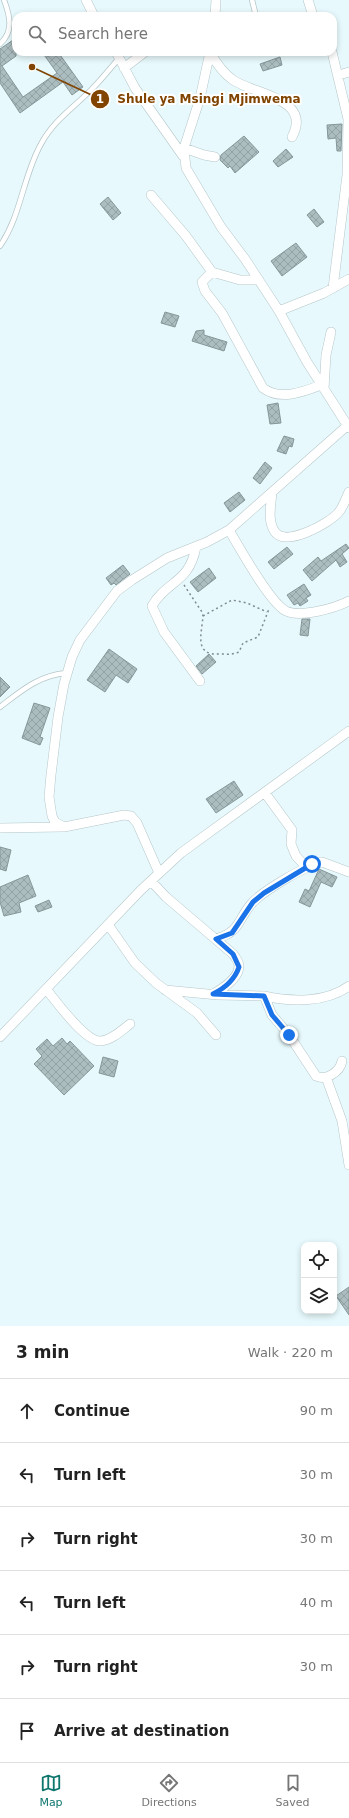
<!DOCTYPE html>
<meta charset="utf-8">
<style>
:root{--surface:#fff;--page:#f6f6f6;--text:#222;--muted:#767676;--line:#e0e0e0;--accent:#0f766e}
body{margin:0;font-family:"DejaVu Sans",sans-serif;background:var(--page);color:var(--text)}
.controls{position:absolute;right:12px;bottom:12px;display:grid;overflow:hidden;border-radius:8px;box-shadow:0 2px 6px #0003}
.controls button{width:36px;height:36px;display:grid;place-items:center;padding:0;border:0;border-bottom:1px solid var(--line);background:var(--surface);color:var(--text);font:20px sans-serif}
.stop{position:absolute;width:12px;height:12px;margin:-9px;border:3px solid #1a73e8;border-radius:50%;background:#fff}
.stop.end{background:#1a73e8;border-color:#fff;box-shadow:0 1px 4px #0008}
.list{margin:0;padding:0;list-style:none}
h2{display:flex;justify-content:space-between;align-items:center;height:52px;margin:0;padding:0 16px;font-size:17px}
h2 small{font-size:13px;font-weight:400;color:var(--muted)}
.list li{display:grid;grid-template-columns:26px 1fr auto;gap:12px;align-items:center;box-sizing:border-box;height:64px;padding:0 16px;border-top:1px solid var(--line)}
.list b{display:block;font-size:15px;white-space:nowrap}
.list em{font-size:13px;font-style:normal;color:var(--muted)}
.icon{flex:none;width:22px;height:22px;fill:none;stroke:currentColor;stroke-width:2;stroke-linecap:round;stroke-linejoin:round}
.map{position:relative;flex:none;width:349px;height:1326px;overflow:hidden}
.search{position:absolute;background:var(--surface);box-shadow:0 2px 6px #0003;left:12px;right:12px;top:12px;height:44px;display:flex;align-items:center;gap:10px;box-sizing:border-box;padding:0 14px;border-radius:12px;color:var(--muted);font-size:15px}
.sheet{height:436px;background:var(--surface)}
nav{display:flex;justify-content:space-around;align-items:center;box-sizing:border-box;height:56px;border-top:1px solid var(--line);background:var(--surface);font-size:11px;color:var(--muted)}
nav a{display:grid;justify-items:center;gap:2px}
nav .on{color:var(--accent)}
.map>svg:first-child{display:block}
.building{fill:url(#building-cross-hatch);stroke:#869799}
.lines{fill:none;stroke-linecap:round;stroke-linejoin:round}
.lane-casing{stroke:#b5c6c9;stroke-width:6}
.street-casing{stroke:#b5c6c9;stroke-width:10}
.path{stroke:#7f8b8d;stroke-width:1.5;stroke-dasharray:2 3;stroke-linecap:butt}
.lane{stroke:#fff;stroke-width:4.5}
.street{stroke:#fff;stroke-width:9}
.route{stroke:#1a73e8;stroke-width:5}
.leader{fill:none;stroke:#814401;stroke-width:1.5}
.callout-dot{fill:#814401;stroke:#fff;stroke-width:1.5}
.mark-label{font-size:12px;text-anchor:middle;font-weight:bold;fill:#fff}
.callout-label{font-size:12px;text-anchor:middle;font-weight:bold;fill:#814401;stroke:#fff;stroke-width:4;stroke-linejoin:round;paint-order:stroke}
</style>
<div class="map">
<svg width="349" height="1326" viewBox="0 0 349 1326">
<defs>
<pattern id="building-cross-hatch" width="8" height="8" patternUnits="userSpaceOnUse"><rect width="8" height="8" fill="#acbdc0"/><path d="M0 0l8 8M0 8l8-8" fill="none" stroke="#93a2a4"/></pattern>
</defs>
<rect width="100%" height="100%" fill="#e7f9fc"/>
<path class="building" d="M16 38V56L2 66 23 97 57 73 42 52H58L83 87 72 95 63 82 20 113 0 83V49Z
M280 57 282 65 263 71 260 64Z
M342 124 341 151H337L336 138 328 139 327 125Z
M244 136 259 152 235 173 230 166 228 168 220 160 221 155Z
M286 149 293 157 278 167 273 161Z
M108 197 121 213 113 220 100 204Z
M314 209 324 222 317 227 307 215Z
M296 243 307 257 282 276 271 261Z
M165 312 179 316 175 327 161 323Z
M204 330V335L227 342 224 351 192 341 196 331Z
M278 403 281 423 270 424 267 405Z
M284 436 294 439 292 447 289 446 286 454 277 451Z
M265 462 272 468 260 484 253 478Z
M239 492 245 500 230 512 224 503Z
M346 544 349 548 342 554 347 562 340 567 336 560 312 581 303 570 318 557 321 561Z
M287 547 293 554 274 569 268 562Z
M123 565 130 574 116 585 114 583 111 585 106 578Z
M209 568 216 578 198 592 190 582Z
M304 584 311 595 306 598 308 601 300 606 298 603 294 605 287 595Z
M302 619H310L308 636 300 635Z
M109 649 137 669 128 683 116 675 105 692 87 680Z
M209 654 216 662 202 674 196 666Z
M0 677 10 687 0 697Z
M34 703 50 708 40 737 43 738 40 745 22 738Z
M234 781 243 795 216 813 206 799Z
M0 847 11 850 6 871 0 869Z
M319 869 337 877 332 887 321 882 310 907 299 902 305 889 309 891Z
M28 875 36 896 19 903 21 912 4 916 0 902V887Z
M49 900 52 907 38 912 35 906Z
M62 1038 67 1044 70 1041 94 1066 64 1095 34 1064 42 1056 36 1049 47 1039 53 1046Z
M103 1057 118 1061 114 1077 99 1073Z
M349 1287V1315L336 1296Z"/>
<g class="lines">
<g class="lane-casing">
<path id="lane" d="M252 0 256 16
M0 44C14 31 10 16 4 0
M0 246C21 216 23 176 41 144 53 121 73 108 91 90 101 80 110 69 119 58
M0 707C21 691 39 675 67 673"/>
</g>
<g class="street-casing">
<path id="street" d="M86 0 94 16
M308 0 313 16
M215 16 216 0
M116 52 135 88 183 156
M210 52 200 98 184 148 186 168 221 227 245 259 279 311 307 362 349 428
M210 52C216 63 223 73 233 80 253 94 313 98 292 137
M332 52 348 119 347 175 333 288
M124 68 145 52
M339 75 349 72
M184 148 204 155 215 157
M151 195 186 236 212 272 240 280H259
M212 272 202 282 205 291 222 313 263 388C280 401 303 392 321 385
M279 311 324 293 349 279
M324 389 326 355 331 332
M272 493C271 505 267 521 275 532 286 547 328 524 338 513 343 508 346 498 349 492
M229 530C239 547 270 603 286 611 301 618 335 608 349 601
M196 547C189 584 167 580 152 606L164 632 200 681
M265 793 292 830 291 844 296 856 306 867
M0 828 62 827
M159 873 137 823 131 816 124 815 64 827 55 822 52 816 49 797 51 775 58 717 64 684 72 657 80 640 117 591 132 580 167 558 207 542 229 530 348 425
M151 881 166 897 233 954C236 958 239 962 239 966 239 978 222 989 213 994
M109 926 135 963 156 983 197 1013 216 1035
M216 939C242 931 237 919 253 902 266 889 305 866 322 862L349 872
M46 989C56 1001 86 1043 101 1041 112 1040 122 1030 130 1024
M165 990 218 995 263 996 265 998 272 1015 289 1035 316 1076C326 1081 340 1072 342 1061
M264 996C291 1002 326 1003 349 986
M0 1037 141 890 181 853 349 731
M326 1077 342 1121 349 1165"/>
</g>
<path class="path" d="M184 585 202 612 203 616C202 633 193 656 220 654 226 654 232 655 239 652L243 643 258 637 269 609
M203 616 232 600 247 603 267 612"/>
<use href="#lane" class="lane"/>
<use href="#street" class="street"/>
</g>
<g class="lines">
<path class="route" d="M289 1035 272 1015 264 996 213 994C225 988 235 979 239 967L233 954 216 939 232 933 253 902 264 893 312 864"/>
</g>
<path class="leader" d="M32 67L100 99"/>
<g class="callout-dot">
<circle cx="32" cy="67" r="4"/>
<circle cx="100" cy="99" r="10"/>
</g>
<g class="mark-label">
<text x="100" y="103">1</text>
</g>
<g class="callout-label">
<text x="209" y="103">Shule ya Msingi Mjimwema</text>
</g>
</svg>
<div class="controls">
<button><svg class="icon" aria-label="locate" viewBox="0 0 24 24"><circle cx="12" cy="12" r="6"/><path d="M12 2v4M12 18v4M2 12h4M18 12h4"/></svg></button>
<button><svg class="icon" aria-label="layers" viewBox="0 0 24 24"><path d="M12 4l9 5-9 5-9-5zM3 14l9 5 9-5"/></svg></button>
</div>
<div class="stop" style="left:312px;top:864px"></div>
<div class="stop end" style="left:289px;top:1035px"></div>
<div class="search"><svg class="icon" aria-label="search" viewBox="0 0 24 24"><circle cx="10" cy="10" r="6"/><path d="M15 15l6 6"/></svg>Search here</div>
</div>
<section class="sheet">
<h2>3 min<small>Walk · 220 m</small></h2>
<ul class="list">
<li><svg class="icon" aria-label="ahead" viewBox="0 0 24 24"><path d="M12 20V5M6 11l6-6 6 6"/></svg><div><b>Continue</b></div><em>90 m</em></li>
<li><svg class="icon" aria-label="left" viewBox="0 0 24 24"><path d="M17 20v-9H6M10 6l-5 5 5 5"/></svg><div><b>Turn left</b></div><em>30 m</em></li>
<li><svg class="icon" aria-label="right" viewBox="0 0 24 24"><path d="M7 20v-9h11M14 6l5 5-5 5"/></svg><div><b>Turn right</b></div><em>30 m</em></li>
<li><svg class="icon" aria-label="left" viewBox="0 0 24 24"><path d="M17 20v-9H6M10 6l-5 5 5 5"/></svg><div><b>Turn left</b></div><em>40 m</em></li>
<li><svg class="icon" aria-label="right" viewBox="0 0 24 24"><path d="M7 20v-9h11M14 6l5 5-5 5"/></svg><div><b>Turn right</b></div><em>30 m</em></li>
<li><svg class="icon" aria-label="arrive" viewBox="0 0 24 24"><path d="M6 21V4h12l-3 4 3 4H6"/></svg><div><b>Arrive at destination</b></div></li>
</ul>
</section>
<nav>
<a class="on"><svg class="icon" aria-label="map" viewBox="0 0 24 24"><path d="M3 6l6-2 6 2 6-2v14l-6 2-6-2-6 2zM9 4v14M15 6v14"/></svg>Map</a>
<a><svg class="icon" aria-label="directions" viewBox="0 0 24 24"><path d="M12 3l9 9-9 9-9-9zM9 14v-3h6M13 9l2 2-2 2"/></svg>Directions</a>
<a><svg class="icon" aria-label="saved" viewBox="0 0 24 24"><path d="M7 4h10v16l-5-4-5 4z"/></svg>Saved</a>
</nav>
